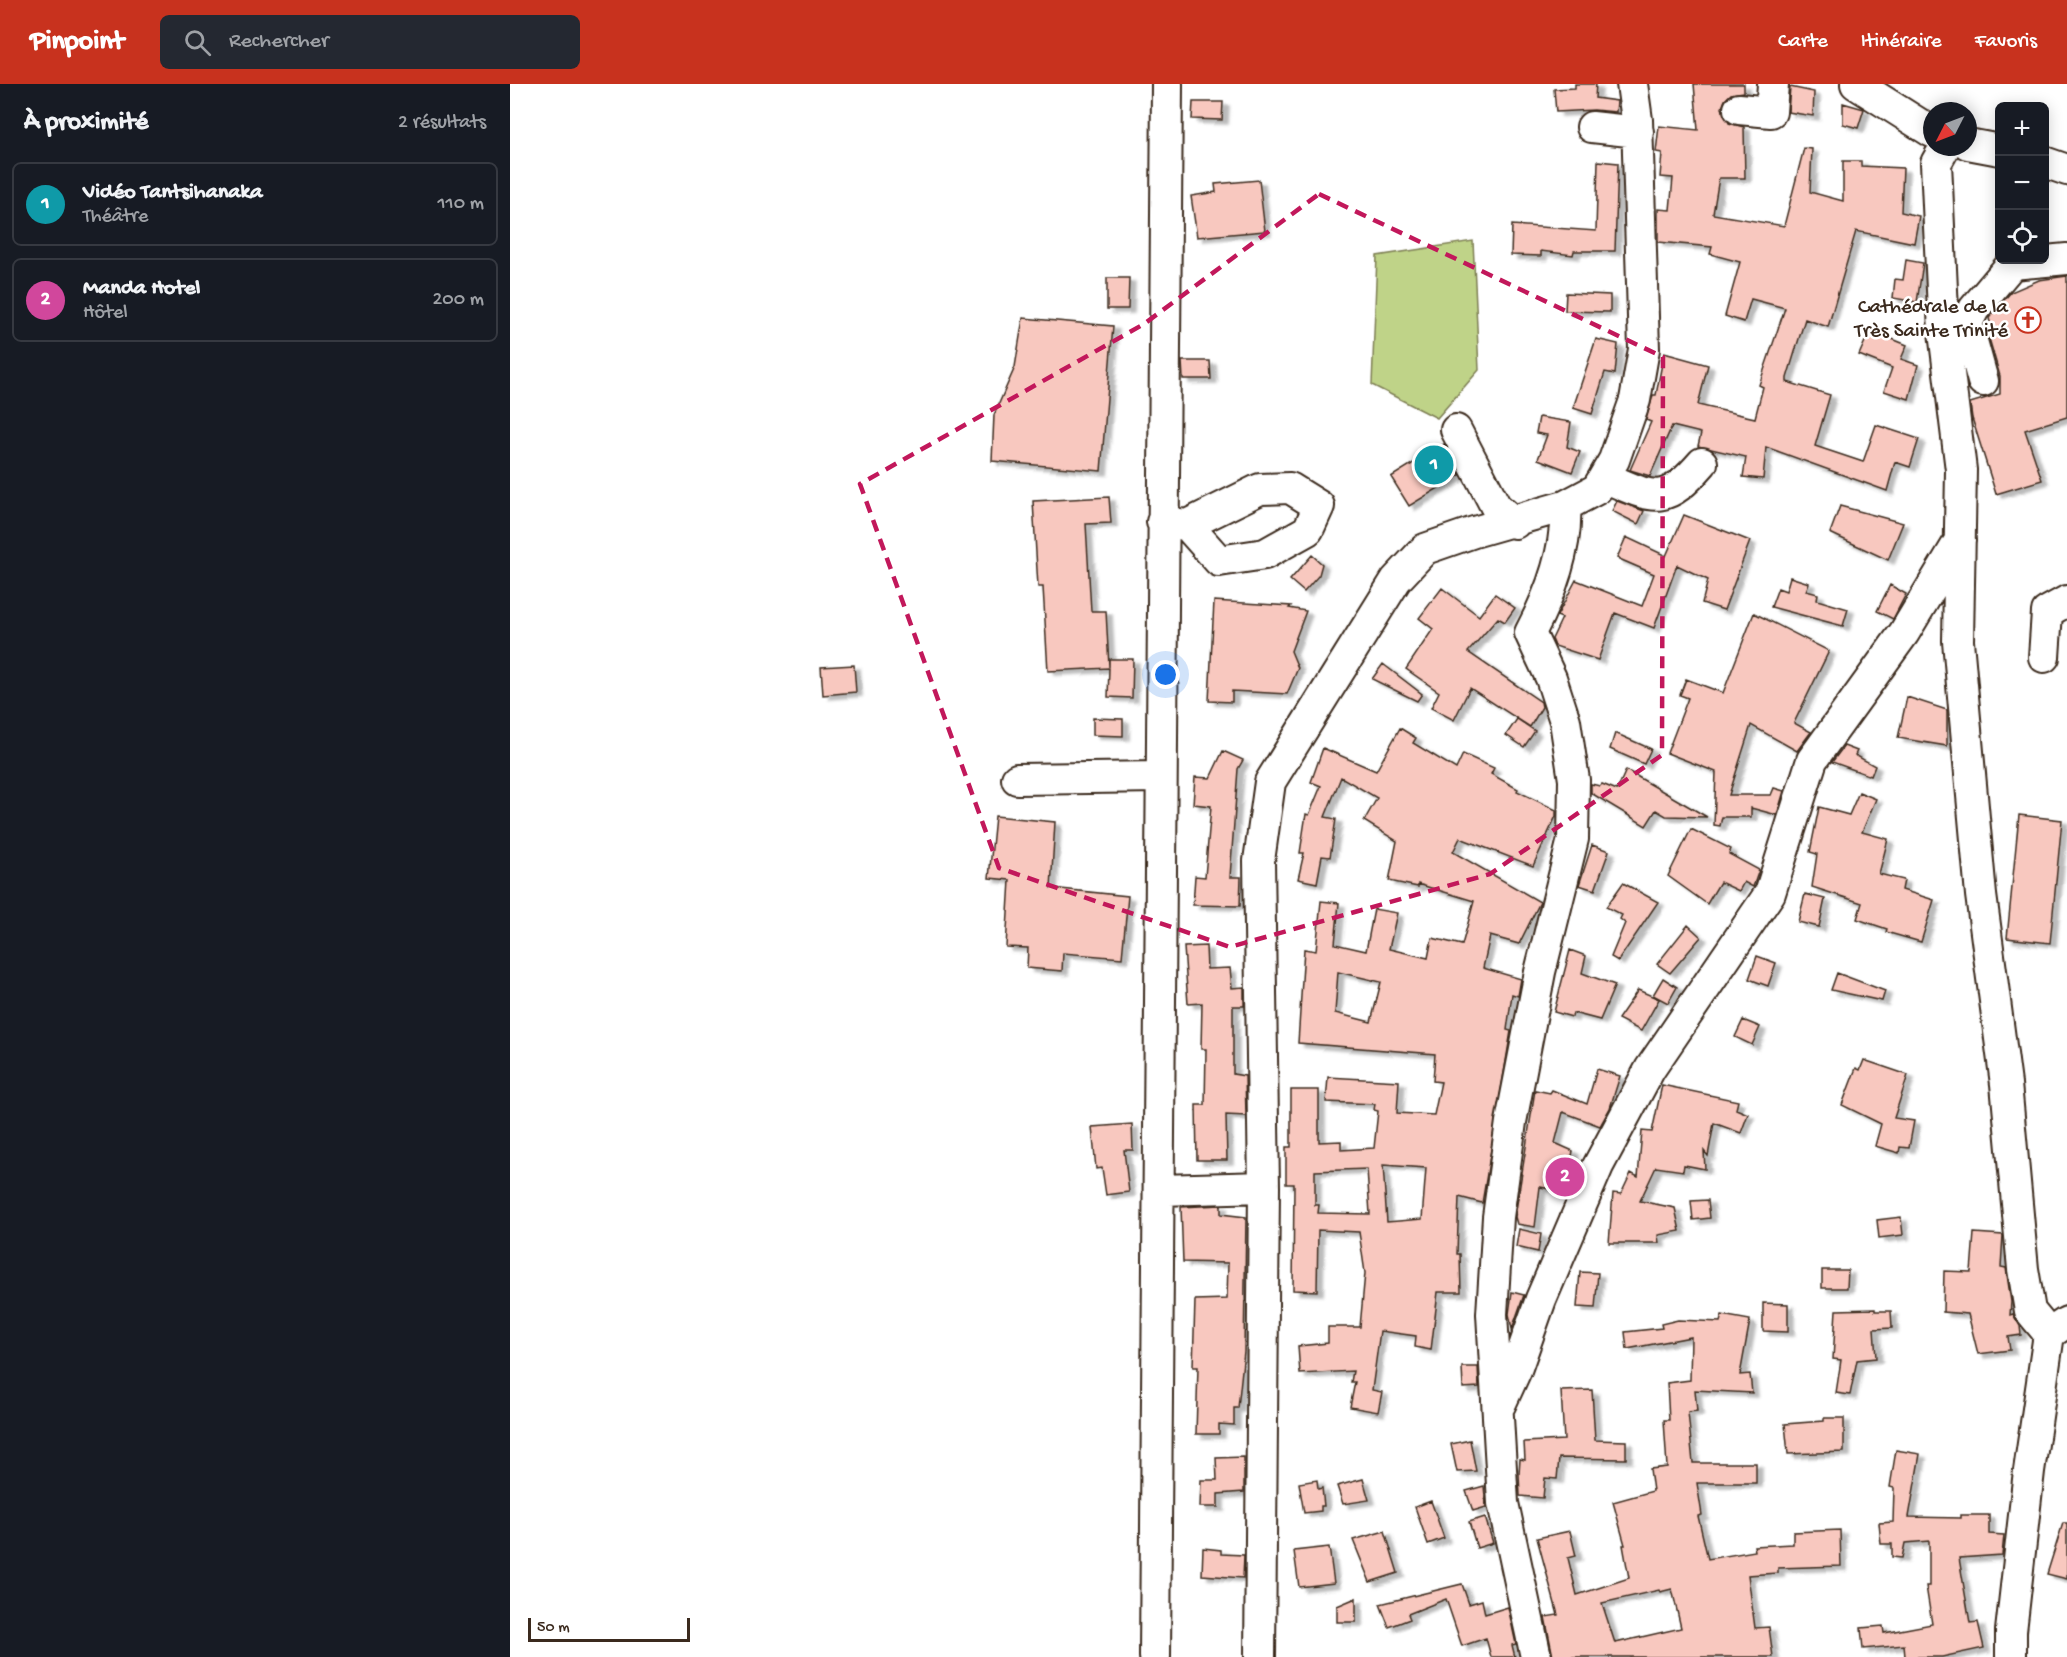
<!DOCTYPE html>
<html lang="fr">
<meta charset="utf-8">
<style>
:root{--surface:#171b24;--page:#242831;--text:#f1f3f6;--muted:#9ea1a6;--line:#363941;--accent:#c8321e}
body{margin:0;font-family:"Gochi Hand",sans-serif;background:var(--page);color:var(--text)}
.controls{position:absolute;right:18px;top:18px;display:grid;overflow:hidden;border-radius:9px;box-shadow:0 3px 15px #0003}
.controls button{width:54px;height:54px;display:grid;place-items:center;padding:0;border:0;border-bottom:2px solid var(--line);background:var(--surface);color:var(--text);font:30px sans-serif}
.compass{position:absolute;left:1413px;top:18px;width:54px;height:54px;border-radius:50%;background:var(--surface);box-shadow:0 3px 15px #0003;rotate:228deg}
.scale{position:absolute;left:18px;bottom:15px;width:162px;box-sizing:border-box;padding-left:6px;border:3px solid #3b2a1e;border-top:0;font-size:16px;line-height:21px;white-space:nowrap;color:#3b2a1e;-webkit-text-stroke:4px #fff;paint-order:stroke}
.you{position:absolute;left:656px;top:591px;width:21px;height:21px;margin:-15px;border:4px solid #fff;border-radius:50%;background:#1a73e8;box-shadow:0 0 0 9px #1a73e833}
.badge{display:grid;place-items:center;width:39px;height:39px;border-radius:50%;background:var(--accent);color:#fff;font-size:20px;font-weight:700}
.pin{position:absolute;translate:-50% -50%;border:3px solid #fff;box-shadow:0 2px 6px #0006}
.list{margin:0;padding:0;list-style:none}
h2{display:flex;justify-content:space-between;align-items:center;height:78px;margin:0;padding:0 24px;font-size:26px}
h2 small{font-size:20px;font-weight:400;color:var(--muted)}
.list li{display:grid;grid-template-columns:39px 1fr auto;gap:18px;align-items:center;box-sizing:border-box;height:84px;margin:0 12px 12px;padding:0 12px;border:2px solid var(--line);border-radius:9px}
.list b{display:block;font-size:22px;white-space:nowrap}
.list p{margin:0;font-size:20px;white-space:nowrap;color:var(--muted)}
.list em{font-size:20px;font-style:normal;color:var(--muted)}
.icon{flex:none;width:33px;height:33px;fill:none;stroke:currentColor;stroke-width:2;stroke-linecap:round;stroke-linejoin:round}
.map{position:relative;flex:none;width:1557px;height:1573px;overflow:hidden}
header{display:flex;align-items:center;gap:36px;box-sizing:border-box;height:84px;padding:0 30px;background:var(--accent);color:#fff}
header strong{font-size:28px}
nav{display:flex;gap:33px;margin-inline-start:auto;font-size:21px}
.search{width:420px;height:54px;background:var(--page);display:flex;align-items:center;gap:15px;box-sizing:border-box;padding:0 21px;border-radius:9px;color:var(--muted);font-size:22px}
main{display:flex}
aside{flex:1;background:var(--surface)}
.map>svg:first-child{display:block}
.green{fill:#bfd388;stroke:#7d7e53;stroke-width:1.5}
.building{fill:#f8c8bf;stroke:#3b2a1e;stroke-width:1.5;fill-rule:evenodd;filter:url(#shadow)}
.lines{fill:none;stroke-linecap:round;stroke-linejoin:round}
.minor-casing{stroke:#3b2a1e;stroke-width:34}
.minor{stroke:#fff;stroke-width:30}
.marked{fill:none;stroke:#c2185b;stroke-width:4.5;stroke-dasharray:12 8;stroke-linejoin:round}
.labels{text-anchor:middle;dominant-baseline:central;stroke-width:5;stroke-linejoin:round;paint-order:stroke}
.poi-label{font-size:21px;fill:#3b2a1e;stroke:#fff;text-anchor:end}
</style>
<header>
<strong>Pinpoint</strong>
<div class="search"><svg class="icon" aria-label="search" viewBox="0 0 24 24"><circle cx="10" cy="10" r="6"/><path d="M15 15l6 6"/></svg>Rechercher</div>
<nav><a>Carte</a><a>Itinéraire</a><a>Favoris</a></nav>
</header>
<main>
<aside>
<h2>À proximité<small>2 résultats</small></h2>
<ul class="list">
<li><span class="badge" style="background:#0f9aa8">1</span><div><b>Vidéo Tantsihanaka</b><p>Théâtre</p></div><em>110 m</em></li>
<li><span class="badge" style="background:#d1479c">2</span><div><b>Manda Hotel</b><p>Hôtel</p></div><em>200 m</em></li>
</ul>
</aside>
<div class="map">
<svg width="1557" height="1573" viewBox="0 0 1557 1573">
<defs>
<filter id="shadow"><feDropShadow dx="6" dy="4" stdDeviation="1.5" flood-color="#0004"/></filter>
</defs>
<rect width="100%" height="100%" fill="#fff"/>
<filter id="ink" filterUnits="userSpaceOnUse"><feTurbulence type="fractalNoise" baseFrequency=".0167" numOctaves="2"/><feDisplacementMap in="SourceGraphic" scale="12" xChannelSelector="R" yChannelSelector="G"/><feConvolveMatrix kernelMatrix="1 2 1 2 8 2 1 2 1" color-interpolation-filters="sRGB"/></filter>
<g filter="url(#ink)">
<path class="green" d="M963 157 969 286 927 334 862 301 867 172Z"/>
<path class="building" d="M1065 0H1086L1085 14 1107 17 1106 28 1084 26 1046 28 1044 5 1065 4Z
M1184 0H1234V8L1221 10 1215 16 1212 24 1219 39 1234 43 1235 94H1209L1203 130 1274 142 1294 64 1302 65 1300 108 1333 117V77H1351V82L1393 84 1391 128 1409 132 1404 159 1346 147 1318 243 1295 235 1277 294V298L1320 311 1305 362 1353 378 1366 341 1409 355 1400 383 1385 378 1377 407 1256 363 1253 395 1233 393 1236 373 1188 362 1191 349 1162 342 1140 392 1120 386 1141 338 1136 336 1143 311H1146L1154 269 1198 281 1188 321 1245 334 1253 303 1249 301 1275 224 1241 215 1234 238 1215 232 1230 178 1200 170 1202 163 1148 158V125L1160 126 1163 94 1150 93 1152 69 1146 68 1149 42 1188 46Z
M1280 3 1304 8 1303 32 1278 28Z
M683 18H713L712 36 682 35Z
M1333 19 1354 25 1348 44 1333 40Z
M1088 77 1108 79 1105 167H1064L1063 171 1031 167V172L1001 171 1002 141 1086 147Z
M749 96 755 147 687 153 681 112 706 108 705 100Z
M1396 176 1413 179 1407 218 1383 214 1385 195 1393 196Z
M1557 192V333L1515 346 1532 396 1486 410 1462 334 1460 319 1490 310V292L1476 244 1481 243 1479 234 1484 228 1490 227 1489 222 1501 208 1529 196Z
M597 194H619L618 225H597Z
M1056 209 1100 211V228L1055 227Z
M513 234 603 242 591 387 482 377 484 331 505 283Z
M1360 246 1397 261 1391 275 1408 281 1399 315 1374 307 1382 284 1349 271Z
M1086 255 1108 260 1105 290 1095 288 1082 330 1063 324Z
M672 277H700L701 295H673Z
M1029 333 1061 338 1057 363 1070 368 1062 388 1028 375 1037 351 1026 349Z
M934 360 950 391 899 422 881 393Z
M599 413 601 439 576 440 581 527H596L599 583V575H623L622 614 598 613 599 584 538 587 533 503H528L523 417Z
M1107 417 1134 427 1128 440 1102 427Z
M1330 422 1393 439 1378 476 1320 449Z
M1174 431 1240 457 1214 526 1192 519 1198 496 1167 481 1144 544 1105 529 1088 576 1045 562 1042 555 1052 534 1047 532 1066 496 1132 522 1144 490 1107 474 1116 453 1156 472Z
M802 471 812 480 809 491 794 508 780 496Z
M1280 493 1299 499 1296 507 1308 510 1307 516 1338 525 1333 542 1261 523 1268 504 1276 507Z
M1380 501 1396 510 1383 535 1367 527Z
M932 504 969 532 985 510 1005 524 995 538 988 534 958 568 1031 618 1032 623 1020 643 960 604 944 636 921 624 929 608 896 585 923 545 909 534Z
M704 517 781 522 779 524 796 527 781 567 788 584 777 610 722 607V618L699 617Z
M1244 529 1319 567 1284 639 1301 648 1287 667 1241 641 1219 711H1261L1264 704 1274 707 1267 731 1241 724V733H1212L1210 742 1204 741 1206 688 1157 669 1178 614 1170 611 1176 595 1213 609Z
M873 580 912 610 907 617 862 595Z
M344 581 346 608 313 611 311 583Z
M1397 613 1437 626V662L1388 654Z
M583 634 613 635V652L583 651Z
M1007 635 1025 647 1014 663 996 651Z
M890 644 906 654 903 659 946 685 953 670 984 684 981 690 1008 705 1007 707 1046 726V732L1023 782 950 754 943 768 1030 818 1009 860 980 852 973 884 1011 895 1008 912 1002 910 997 946 1001 947 972 1119 949 1113 947 1170H950L951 1208H928L921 1266 905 1263 906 1252 870 1247 862 1306 872 1308 868 1328 840 1323 845 1298H841L843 1287 790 1290 788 1262 818 1259V1243H850L855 1189 849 1148 808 1146 807 1207 783 1206 784 1100H776V1063H781V1006H809V1058L831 1057V1066L864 1064 868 1027 864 1026 865 1020 816 1018 818 993 889 997 887 1029 924 1031 931 998 923 997 925 970 788 959 794 865 806 867 811 817 829 819 825 860 856 867 864 825 887 829 879 865 918 874 922 854 952 861 964 817 908 800V803L879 797 887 757 854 737 867 714 831 693 815 733 826 735 820 773 812 772 807 799 788 795 794 769H790L796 730 799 731 811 702 801 698 813 664 866 687ZM828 888 871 898 861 938 825 929ZM873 1081 916 1084 912 1135 877 1138ZM857 1085 860 1130 808 1129 809 1121H805V1087Z
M1105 649 1141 665 1134 680 1100 665Z
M1334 662 1347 667 1345 671 1365 682 1361 692 1322 678Z
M713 667 733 676 728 685 720 793H731L730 822 683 821 685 792 695 793 701 722 683 720 685 693 700 694Z
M1116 686 1197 733 1156 732 1146 726 1136 742 1081 709V700L1090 702 1092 700 1107 706Z
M1349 708 1366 715 1352 748 1378 755 1369 790 1394 796 1392 806 1424 816 1411 858 1376 848 1377 845 1347 835 1352 819 1302 803 1307 770 1300 768 1309 723 1339 731Z
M1509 731 1552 736 1540 859 1497 854Z
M485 732 545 738 541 804 618 812 612 874 553 869 552 887 517 884 518 864 496 863 500 796 479 794Z
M1181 745 1221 765 1219 770 1249 786 1243 803 1234 798 1229 807 1210 798 1197 820 1158 792Z
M1082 761 1099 767 1085 806 1069 801Z
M1113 799 1148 818 1108 877 1101 873 1115 839 1110 835 1112 831 1096 823Z
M1295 810 1315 815 1309 843 1288 838Z
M1178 841 1191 853 1160 889 1147 880Z
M696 862 697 885 720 884 722 904 734 903V922H723V990L735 992 736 1032 716 1031 717 1076H687L686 1021H695L696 965H691L692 919 678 920 674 863Z
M1060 866 1076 872 1072 889 1105 901 1090 936 1063 929 1062 933 1044 928Z
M1247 872 1266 879 1258 902 1239 895Z
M1327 889 1375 907 1372 917 1321 906Z
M1153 894 1167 903 1158 919 1143 911Z
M1128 906 1149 915 1131 947 1108 935Z
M1233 936 1250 943 1242 961 1225 953Z
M1354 976 1398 991 1384 1034 1404 1037 1399 1064 1390 1063 1389 1069 1365 1062 1371 1040 1332 1021 1346 984 1350 986Z
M1087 985 1110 992 1100 1024 1090 1042 1053 1028 1045 1059 1063 1067 1055 1108 1030 1103 1025 1143 1007 1140 1005 1133 1025 1006 1040 1009 1042 1006 1077 1020Z
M1152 1001 1228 1017 1226 1025 1238 1030 1231 1049 1204 1039 1198 1072 1194 1067 1195 1085 1174 1081 1173 1087 1146 1083 1130 1117 1165 1124 1170 1147 1148 1151 1149 1159H1099L1103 1109 1111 1110 1121 1089 1128 1093 1132 1047 1142 1048Z
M622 1040 623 1066H614L619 1108 596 1111 592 1084 586 1085 582 1043Z
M1198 1116 1200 1134 1183 1136 1181 1117Z
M711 1121V1130L736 1133 734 1267 728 1324H724V1341L709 1340V1350H686L688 1283H683L685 1216 717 1215 718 1179 673 1178 671 1123Z
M1391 1133 1393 1151 1369 1154 1367 1136Z
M1009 1145 1031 1150 1028 1168 1006 1163Z
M1464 1149 1493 1151 1491 1183 1496 1184 1501 1218 1500 1231 1503 1230 1510 1242 1511 1251 1498 1253 1500 1266 1468 1270 1458 1230 1433 1228 1434 1187 1461 1188Z
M1312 1186H1338L1337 1204H1312Z
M1070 1188 1088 1189 1085 1224 1067 1223Z
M1002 1208 1014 1211 1002 1245 999 1230Z
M1253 1219 1278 1220V1248L1253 1247Z
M1365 1225V1227H1381L1382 1244 1364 1245 1366 1274 1347 1276 1340 1311 1326 1309 1331 1276 1323 1275 1326 1226Z
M1212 1231 1240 1236 1230 1291 1240 1290 1242 1309 1185 1306 1187 1327 1178 1328 1183 1379H1246V1399H1187L1192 1431 1188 1432 1198 1475 1245 1467 1244 1462 1283 1460V1448L1330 1446 1331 1482 1268 1484V1489L1238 1491 1245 1544 1259 1543 1263 1573H1043L1035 1533 1048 1531 1027 1454 1060 1447 1066 1472 1058 1474 1067 1511 1119 1494 1113 1461H1115L1103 1418 1143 1407 1140 1385 1157 1383 1154 1336H1159L1157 1299 1180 1296 1181 1253 1117 1265 1115 1248 1152 1244 1151 1240 1168 1236 1210 1238ZM1162 1505 1171 1544 1105 1559 1092 1519 1149 1506 1150 1508Z
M952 1283H968L969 1303 953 1304Z
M1082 1306 1085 1356 1116 1357V1375L1049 1374 1047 1395 1035 1394 1033 1414 1010 1412 1009 1390 1010 1375 1015 1376 1014 1358 1054 1356 1051 1307Z
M1314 1334H1334V1368L1278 1370 1275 1340 1314 1337Z
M960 1356 966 1387 947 1388 941 1360Z
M1386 1366 1410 1370 1399 1433 1451 1434V1431H1479V1450L1494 1451 1492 1471 1449 1474 1460 1539 1468 1538 1474 1564 1432 1573H1395L1394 1561 1353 1565 1351 1544 1373 1542 1374 1549 1422 1540 1416 1502H1419V1457L1395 1459 1392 1474 1382 1473V1460H1371L1369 1439 1383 1438 1384 1404 1380 1403Z
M734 1373V1408L708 1410V1423H690L691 1396H707L706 1374Z
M853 1395 859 1416 833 1420 827 1402Z
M807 1396 808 1405 812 1404 814 1422H811V1427L794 1429 789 1399Z
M974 1402 976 1423 963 1427 956 1407Z
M921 1417 934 1454 918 1460 905 1423Z
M975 1433 983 1459 967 1464 959 1438Z
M1553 1439H1557V1495L1537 1490Z
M875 1447 888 1489 860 1498 843 1456Z
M819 1463 824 1499 789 1503 784 1467Z
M693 1464 711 1466V1470L734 1471 733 1494 692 1491Z
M952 1500 959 1520 972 1516 975 1530 998 1523 1006 1560 1002 1561 1005 1573H981L976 1554 952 1562 936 1515 898 1530 900 1535 879 1543 870 1520Z
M846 1514V1538H827V1522Z"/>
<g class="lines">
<g class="minor-casing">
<path id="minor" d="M1346 0 1422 48
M1229 25 1261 28 1263 0
M1082 43 1128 48
M1458 60 1490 66
M1435 63 1426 79 1434 248 1451 386 1448 557 1471 811 1496 1000 1513 1185 1520 1227 1539 1250
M1534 78 1557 86
M1473 297 1457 239 1464 225 1502 180 1557 175
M946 346 986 423 1005 439
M1094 393C1144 414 1153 424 1192 379
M652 438 677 441 750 405 780 404 809 422 798 446 755 470 709 477 677 441
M1534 573 1537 528 1557 517
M507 695 650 693
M650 1106 754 1103
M990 1321 1006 1286 1031 1215 1088 1082 1140 985 1260 809 1302 676 1394 549 1450 456
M645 1573 657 0
M750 1573 754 1103 749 777 760 698 886 496 915 465 964 448 1055 422 1087 405 1104 376 1125 316 1134 265 1127 36 1122 0
M1026 1573 993 1419 982 1230 988 1133 1001 1038 1030 888 1063 755 1064 696 1055 637 1041 594 1020 549C1040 511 1058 466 1055 422
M1501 1573V1547L1519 1387 1539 1250 1557 1238"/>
</g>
<use href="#minor" class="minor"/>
</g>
</g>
<path class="marked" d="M809 110 1153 273 1152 671 980 790 720 863 489 784 350 400 634 240Z"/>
<defs>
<g id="church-ring" transform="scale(1.35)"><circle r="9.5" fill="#fff" stroke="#c8321e" stroke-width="1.5"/><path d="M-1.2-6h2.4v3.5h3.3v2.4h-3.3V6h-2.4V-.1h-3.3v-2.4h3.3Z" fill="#c8321e"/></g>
</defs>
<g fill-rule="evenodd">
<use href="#church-ring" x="1518" y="236"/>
</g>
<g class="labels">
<g class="poi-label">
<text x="1498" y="224">Cathédrale de la<tspan x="1498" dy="24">Très Sainte Trinité</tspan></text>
</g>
</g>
</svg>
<div class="controls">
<button>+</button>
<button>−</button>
<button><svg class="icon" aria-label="locate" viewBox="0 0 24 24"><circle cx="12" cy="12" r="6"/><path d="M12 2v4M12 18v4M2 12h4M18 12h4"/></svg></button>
</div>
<svg class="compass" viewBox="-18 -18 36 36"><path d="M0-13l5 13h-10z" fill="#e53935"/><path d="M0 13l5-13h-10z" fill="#9ea1a6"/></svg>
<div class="scale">50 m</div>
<div class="you"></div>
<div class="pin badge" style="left:924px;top:381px;background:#0f9aa8">1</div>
<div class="pin badge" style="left:1055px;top:1093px;background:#d1479c">2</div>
</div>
</main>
